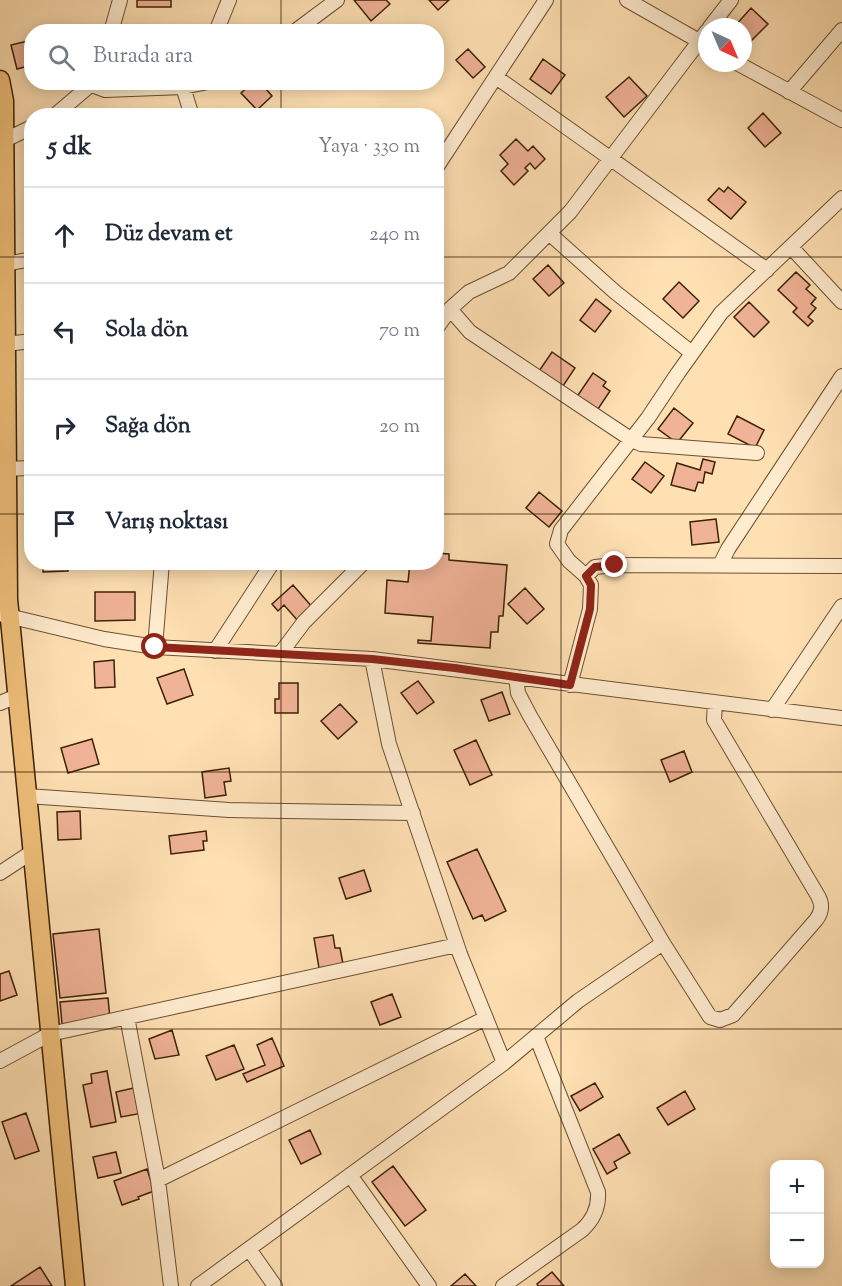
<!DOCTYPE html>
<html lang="tr">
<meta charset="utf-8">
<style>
:root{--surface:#fff;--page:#f6f6f7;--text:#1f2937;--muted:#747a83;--line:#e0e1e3}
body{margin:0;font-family:"Sorts Mill Goudy",serif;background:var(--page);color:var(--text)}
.controls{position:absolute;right:18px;bottom:18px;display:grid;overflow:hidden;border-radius:12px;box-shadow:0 3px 15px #0003}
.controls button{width:54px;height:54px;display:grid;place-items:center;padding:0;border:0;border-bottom:2px solid var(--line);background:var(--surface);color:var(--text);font:30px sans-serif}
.compass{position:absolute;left:698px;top:18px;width:54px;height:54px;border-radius:50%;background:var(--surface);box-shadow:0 3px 15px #0003;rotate:136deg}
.stop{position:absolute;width:18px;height:18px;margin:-14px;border:4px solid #8f2418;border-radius:50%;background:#fff}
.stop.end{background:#8f2418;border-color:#fff;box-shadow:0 2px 6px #0008}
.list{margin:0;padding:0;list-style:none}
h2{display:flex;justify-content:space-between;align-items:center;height:78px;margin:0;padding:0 24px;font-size:26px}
h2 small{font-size:20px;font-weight:400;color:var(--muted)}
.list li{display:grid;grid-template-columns:39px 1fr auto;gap:18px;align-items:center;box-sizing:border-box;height:96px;padding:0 24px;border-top:2px solid var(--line)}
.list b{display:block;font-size:22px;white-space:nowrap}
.list em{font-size:20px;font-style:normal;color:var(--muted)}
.icon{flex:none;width:33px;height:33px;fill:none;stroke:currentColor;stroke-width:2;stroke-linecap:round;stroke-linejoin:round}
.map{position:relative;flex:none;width:842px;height:1286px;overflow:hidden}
.search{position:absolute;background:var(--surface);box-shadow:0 3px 15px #0003;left:24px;top:24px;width:420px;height:66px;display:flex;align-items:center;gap:15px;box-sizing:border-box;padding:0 21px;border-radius:24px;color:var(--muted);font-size:22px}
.panel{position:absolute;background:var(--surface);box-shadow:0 3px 15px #0003;left:24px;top:108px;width:420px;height:462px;border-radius:24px}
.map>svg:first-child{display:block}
.building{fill:#f1b397;stroke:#3b2106;stroke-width:1.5}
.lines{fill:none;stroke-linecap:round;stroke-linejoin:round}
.minor-casing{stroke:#6c5131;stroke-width:16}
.major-casing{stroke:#3b2106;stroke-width:21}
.minor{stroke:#ffebce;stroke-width:14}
.major{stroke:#f0c07a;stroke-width:18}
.route{stroke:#8f2418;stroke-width:8}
.grid{fill:none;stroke:#3b2106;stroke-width:1.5;stroke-opacity:0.55}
</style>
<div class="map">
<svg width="842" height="1286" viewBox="0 0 842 1286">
<rect width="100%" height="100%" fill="#ffe0b3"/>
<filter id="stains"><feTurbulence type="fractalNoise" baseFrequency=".00333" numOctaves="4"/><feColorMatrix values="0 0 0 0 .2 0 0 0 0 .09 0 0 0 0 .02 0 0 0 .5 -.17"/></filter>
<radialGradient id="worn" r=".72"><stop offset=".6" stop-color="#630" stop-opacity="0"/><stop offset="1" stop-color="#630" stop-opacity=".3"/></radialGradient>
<path class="building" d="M137 0H171V7H137Z
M354 0H386L390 4 371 21Z
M429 0H449L438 10Z
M751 8 768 24 750 42 743 35V27H734Z
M32 40V65L17 69 11 45Z
M468 49 485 67 473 78 456 60Z
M543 59 565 75 551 94 530 79Z
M629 77 647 96 624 117 606 97Z
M253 82H260L272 96 257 110 241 93Z
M763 113 781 133 765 147 748 128Z
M516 139 528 151 533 146 545 159 535 169 530 163 525 168 528 171 514 185 501 171 508 164 500 155Z
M728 187 746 202 731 219 708 200 719 188 724 192Z
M548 265 564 283 549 296 533 279Z
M796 272 810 285 806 289 816 298 811 304 816 308 808 317 813 321 808 326 793 312 797 308 778 290Z
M679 282 699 301 683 318 663 299Z
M596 299 611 311 595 332 580 320Z
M749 302 769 322 754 337 734 317Z
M552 352 575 368 563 386 551 378 548 381 537 374Z
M593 373 606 382 603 386 610 391 598 409 586 401 584 404 576 398Z
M674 408 693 423 677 443 658 429Z
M737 416 764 430 755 448 728 434Z
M703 459 715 462 712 474 705 472 703 483 698 482 695 491 671 485 677 463 700 470Z
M645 462 664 476 651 493 632 479Z
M539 492 562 511 549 527 526 508Z
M716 519 719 542 692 545 690 522Z
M436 553 449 554V560L507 565 503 616H499L498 632H491L490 648 418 643V640L431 641 433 617 385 613 387 580 408 582 410 562H436Z
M43 562H68V571L43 572Z
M293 585 313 608 298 621 284 605 278 611 272 604Z
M525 588 544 609 527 624 508 604Z
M95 592H135V620L95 621Z
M114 660 115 687 95 688 94 662Z
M184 669 193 695 167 704 157 678Z
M418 681 434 702 417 714 401 693Z
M279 683H298V713H275V699H279Z
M502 692 510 714 489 721 481 700Z
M340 704 357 722 338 739 321 721Z
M92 739 99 764 68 773 61 748Z
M476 740 492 775 470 785 454 750Z
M684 751 692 772 670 782 661 760Z
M229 768 231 781 224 782 226 795 205 798 202 772Z
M80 811 81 839 58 840 57 812Z
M206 831 207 841H203L204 850 171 854 169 836Z
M477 849 506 911 485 921 482 915 473 919 447 862Z
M364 870 371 891 346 899 339 878Z
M99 929 106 993 60 998 53 934Z
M333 935 335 948H340L343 964 319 968 314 938Z
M9 971 17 995 0 1001V974Z
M392 994 401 1017 380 1025 371 1002Z
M108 998 110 1019 62 1024 60 1002Z
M172 1030 179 1055 155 1059 149 1039Z
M272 1038 284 1066 247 1082 243 1074 265 1065 257 1045Z
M234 1045 244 1069 216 1080 206 1056Z
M107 1071 116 1122 91 1127 83 1085 92 1083 91 1074Z
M595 1083 603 1097 580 1111 571 1096Z
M138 1087 143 1113 121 1117 116 1092Z
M685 1091 695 1109 668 1125 657 1108Z
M26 1113 39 1151 15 1159 2 1122Z
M310 1130 321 1154 301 1164 289 1140Z
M619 1134 630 1153 614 1162 617 1168 607 1174 593 1149Z
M116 1152 121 1173 98 1178 93 1157Z
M393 1166 426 1210 405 1226 372 1182Z
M147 1169 154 1191 138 1197 139 1199 122 1205 114 1181Z
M40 1267 52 1286H11Z
M552 1272 564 1286H538L537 1284Z
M465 1274 476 1286H451Z"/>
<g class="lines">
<g class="minor-casing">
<path id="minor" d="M627 0 706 45
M710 27 731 0
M111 32 120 0
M216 32 229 0
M294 32 337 0
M737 63 842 120
M496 77 767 270
M92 85 105 90 183 87 208 82
M183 87 192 116
M789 92 842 30
M54 116 94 82
M0 140H5L32 127
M436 168 546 0
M549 233 615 292 692 353
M791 247 842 302
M6 264 32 259
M450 309 470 332 632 440 641 444 757 453
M436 329 450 309 469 292 509 273 570 212 707 31
M6 344 32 341
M0 469 32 468
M720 565 728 549 842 376
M586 576 595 567 615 565 842 566
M0 614 104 639 155 647 372 659 842 718
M155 647 162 562
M215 651 273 562
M280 654 304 622 364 562
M372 659 389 744 460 954 504 1063
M516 677 518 693 530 716 663 943 710 1017 720 1020 733 1015 816 920C822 912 823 905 818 896L714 720 715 703
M570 685 590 609 591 585 586 576 569 561 557 544 561 530 648 418 678 373 721 313 842 198
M0 703 17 696
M772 710 842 606
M27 796 229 810 413 813
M0 873 32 852
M127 1017 158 1180 171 1286
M0 1061 50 1034 457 945
M350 1175 429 1286
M158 1180 486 1018
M249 1249 275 1286
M198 1286 504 1063 578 1001 663 943
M503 1286 582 1230C593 1220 599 1208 598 1192L536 1036"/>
</g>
<g class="major-casing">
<path id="major" d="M0 80 4 101 8 599 75 1286"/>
</g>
<use href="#minor" class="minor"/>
<use href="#major" class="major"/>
</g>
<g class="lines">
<path class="route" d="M155 647 372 659 455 668 570 685 590 609 591 585 586 576 595 567 615 565"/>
</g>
<path class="grid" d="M281 0V32M561 0V1286M281 82V116M0 257H32M436 257H842M0 514H32M436 514H842M281 562V1286M0 772H842M0 1029H842"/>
<rect width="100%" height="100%" filter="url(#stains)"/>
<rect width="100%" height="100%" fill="url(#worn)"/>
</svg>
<div class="controls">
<button>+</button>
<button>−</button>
</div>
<svg class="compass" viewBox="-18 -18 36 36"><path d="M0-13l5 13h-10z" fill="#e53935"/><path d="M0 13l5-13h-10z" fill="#747a83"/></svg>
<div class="stop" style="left:155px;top:647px"></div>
<div class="stop end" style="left:615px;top:565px"></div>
<div class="search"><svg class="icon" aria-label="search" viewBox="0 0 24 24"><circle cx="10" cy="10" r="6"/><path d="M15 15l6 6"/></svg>Burada ara</div>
<section class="panel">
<h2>5 dk<small>Yaya · 330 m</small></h2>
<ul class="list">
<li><svg class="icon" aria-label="ahead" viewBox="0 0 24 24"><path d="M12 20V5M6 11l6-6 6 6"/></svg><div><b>Düz devam et</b></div><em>240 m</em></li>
<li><svg class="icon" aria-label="left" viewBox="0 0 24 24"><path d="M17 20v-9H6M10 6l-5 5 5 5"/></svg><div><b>Sola dön</b></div><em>70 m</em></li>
<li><svg class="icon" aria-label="right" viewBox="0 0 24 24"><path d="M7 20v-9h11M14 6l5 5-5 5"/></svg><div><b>Sağa dön</b></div><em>20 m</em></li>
<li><svg class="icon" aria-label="arrive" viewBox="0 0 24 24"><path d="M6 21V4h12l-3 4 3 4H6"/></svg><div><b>Varış noktası</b></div></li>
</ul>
</section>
</div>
